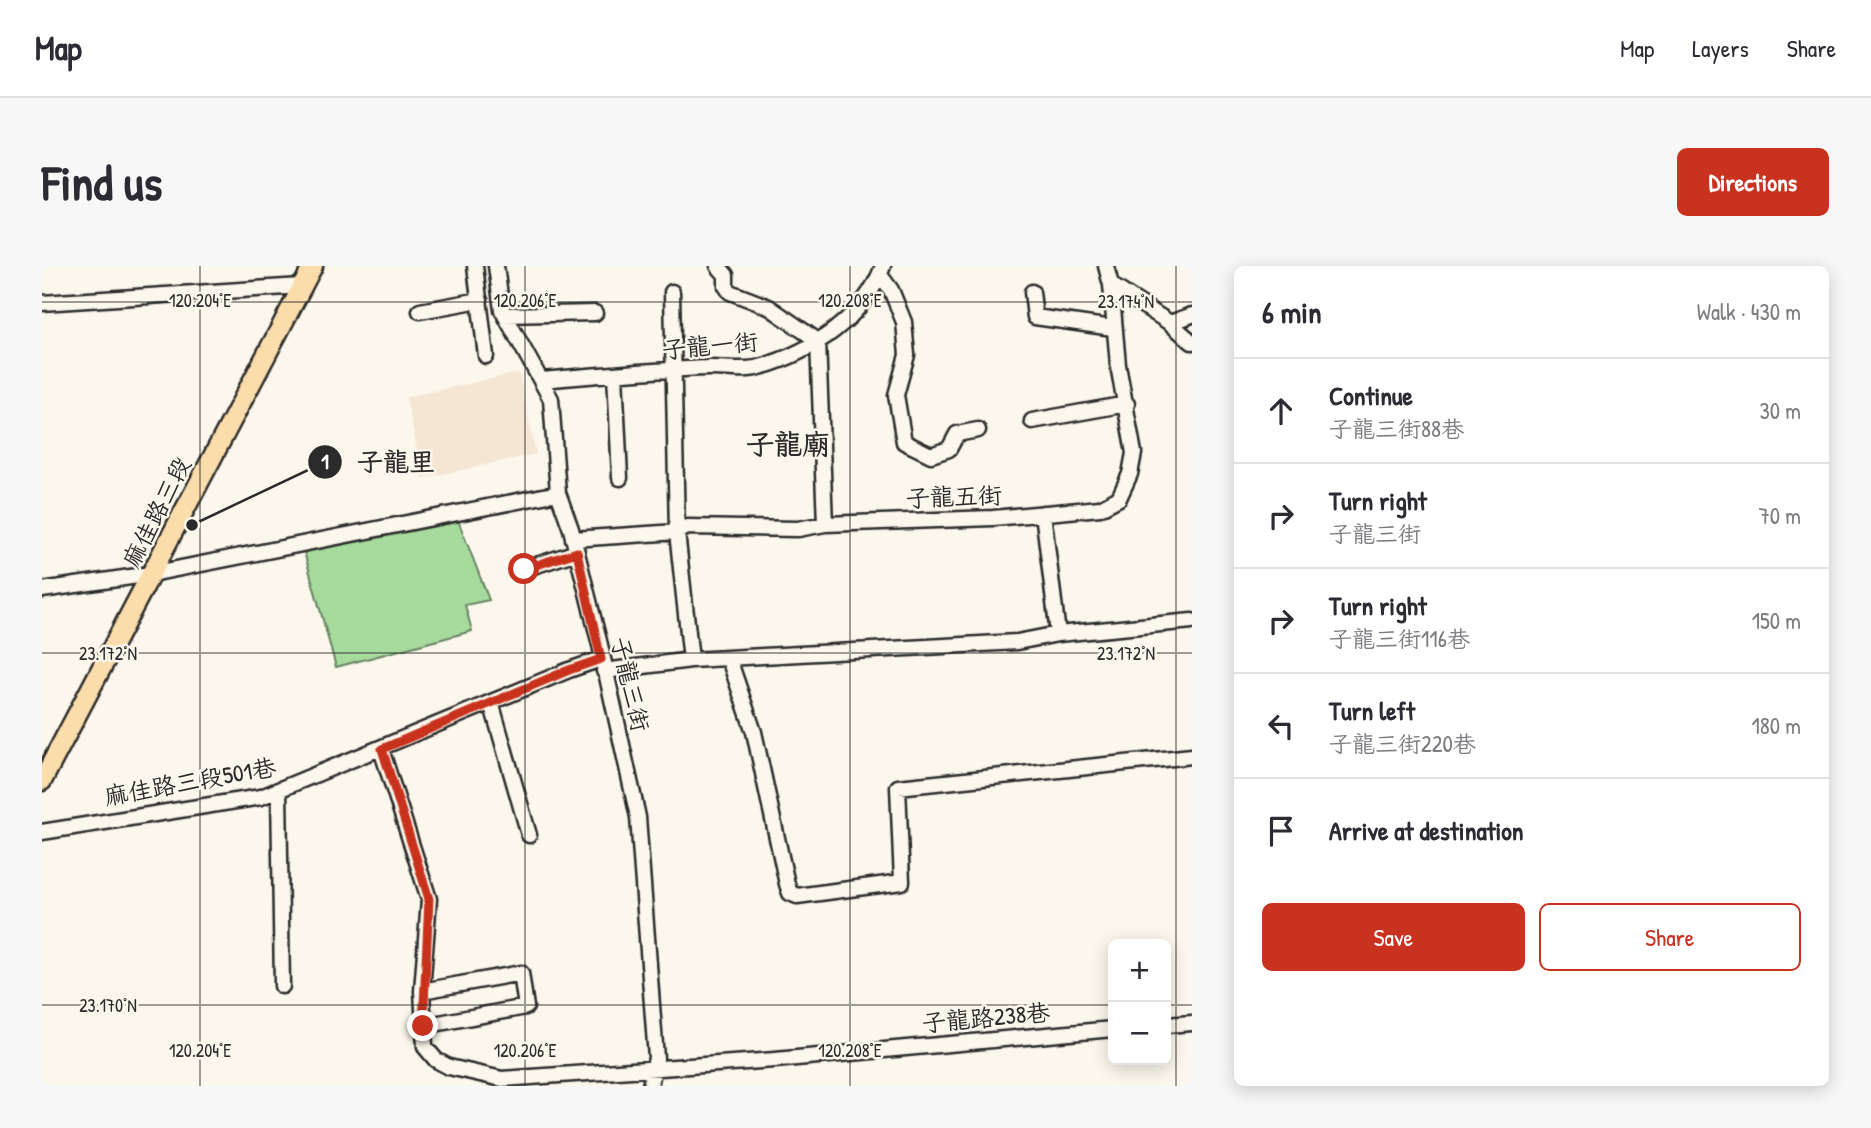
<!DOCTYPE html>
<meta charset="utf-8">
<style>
:root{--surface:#fff;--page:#f7f7f7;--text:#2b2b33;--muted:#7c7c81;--line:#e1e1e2;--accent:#c8321e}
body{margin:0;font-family:"Patrick Hand","LXGW WenKai TC",sans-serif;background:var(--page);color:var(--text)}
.controls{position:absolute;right:21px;bottom:21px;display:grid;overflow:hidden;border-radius:10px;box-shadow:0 4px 18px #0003}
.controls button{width:63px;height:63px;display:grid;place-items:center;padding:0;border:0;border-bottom:2px solid var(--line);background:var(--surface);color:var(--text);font:35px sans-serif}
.stop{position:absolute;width:21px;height:21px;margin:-16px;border:5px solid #c8321e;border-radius:50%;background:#fff}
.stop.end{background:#c8321e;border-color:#fff;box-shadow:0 2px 7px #0008}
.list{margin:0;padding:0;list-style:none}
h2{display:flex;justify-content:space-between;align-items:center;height:91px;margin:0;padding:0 28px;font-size:30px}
h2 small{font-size:23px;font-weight:400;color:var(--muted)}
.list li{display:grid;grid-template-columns:46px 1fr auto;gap:21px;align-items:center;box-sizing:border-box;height:105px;padding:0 28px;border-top:2px solid var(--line)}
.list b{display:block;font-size:26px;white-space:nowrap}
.list p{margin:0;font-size:23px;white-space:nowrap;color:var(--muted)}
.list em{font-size:23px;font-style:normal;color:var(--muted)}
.actions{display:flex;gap:14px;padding:21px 28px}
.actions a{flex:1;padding:16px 0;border:2px solid var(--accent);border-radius:10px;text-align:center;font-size:24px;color:var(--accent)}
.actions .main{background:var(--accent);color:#fff}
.icon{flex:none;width:38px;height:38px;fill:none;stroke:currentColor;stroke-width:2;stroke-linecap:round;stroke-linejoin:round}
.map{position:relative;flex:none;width:1150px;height:820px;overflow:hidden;border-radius:10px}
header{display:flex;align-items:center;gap:42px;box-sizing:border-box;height:98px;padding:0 35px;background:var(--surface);border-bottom:2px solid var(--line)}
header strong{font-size:33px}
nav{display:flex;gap:38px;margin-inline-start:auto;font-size:24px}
.intro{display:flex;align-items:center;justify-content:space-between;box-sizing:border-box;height:168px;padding:0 42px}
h1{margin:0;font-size:49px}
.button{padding:18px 32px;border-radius:10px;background:var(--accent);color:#fff;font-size:24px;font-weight:700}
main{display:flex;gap:42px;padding:0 42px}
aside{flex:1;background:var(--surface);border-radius:10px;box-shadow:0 4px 18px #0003}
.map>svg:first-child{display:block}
.built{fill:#f5e5d3}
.green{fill:#a6db9d;stroke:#688364;stroke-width:2}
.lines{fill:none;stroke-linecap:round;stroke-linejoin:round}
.minor-casing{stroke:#2b2b2b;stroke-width:19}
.major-casing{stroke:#2b2b2b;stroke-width:23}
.minor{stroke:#fbf7ec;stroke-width:14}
.major{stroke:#fbddab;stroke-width:18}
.route{stroke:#c8321e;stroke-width:9}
.ticks{fill:none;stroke:#2b2b2b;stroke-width:2;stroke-opacity:0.45}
.labels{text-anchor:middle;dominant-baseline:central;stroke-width:5;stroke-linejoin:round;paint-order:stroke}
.street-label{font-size:24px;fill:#2b2b2b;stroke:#fbf7ec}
.quarter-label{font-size:28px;font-weight:bold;fill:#2b2b2b;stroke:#fbf7ec}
.ticks-label{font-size:18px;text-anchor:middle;fill:#2b2b2b;stroke:#fbf7ec;stroke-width:5;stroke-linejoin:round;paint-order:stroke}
.leader{fill:none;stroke:#2b2b2b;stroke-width:2.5}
.callout-dot{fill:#2b2b2b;stroke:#fbf7ec;stroke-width:2.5}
.mark-label{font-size:21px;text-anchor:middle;font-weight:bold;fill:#fff}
.callout-label{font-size:26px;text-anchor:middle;font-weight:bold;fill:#2b2b2b;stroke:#fbf7ec;stroke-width:5;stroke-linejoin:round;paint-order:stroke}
</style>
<header>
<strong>Map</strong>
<nav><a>Map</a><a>Layers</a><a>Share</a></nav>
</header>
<div class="intro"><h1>Find us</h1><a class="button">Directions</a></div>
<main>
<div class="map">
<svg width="1150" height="820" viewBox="0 0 1150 820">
<rect width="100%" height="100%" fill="#fbf7ec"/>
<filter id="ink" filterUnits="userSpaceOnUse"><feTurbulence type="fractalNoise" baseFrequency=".0143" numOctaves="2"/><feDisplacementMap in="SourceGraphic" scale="14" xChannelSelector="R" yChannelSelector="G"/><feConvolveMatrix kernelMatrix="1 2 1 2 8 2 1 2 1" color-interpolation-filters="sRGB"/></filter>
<g filter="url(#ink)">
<path class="built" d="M477 107 494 188 381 212 364 131Z"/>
<path class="green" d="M416 254 447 334 423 339 430 365 294 401 261 282Z"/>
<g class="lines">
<g class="minor-casing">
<path id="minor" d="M433 0 444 90
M454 0 460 44 509 133 516 227 529 263 558 379 596 551 614 792 608 820
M676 0 684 9V20L688 26 727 41 776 75 783 258
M1064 0 1069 19 1128 57 1150 76
M838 9 849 24 862 56 865 89 854 129 862 176 889 189 907 183 915 168 936 164
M630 26 635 266 649 394
M990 26 993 51 1071 62
M0 37 259 20
M378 45 438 34
M463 49 553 47
M1128 57 1150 49
M573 108 578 212
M500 114C555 109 610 104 665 102 681 101 702 106 718 101 770 86 822 52 841 0
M990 155 1085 138
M1001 247 1016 368
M531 273 635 266 646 261 756 263 783 258 951 252 1058 242 1077 232 1088 208 1092 187 1076 99 1069 19
M482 303 535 286
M0 324 109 308 516 227
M687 393 712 466 745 618 748 627 755 630 860 616 856 521 1150 490
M562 405 649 394 975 376 1016 368 1150 355
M449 436 487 569
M339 483 387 633 380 725 383 781 394 794 407 801 460 813 733 794 1071 763
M237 525 240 720
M0 566 219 531 527 404 559 393
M380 725 479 707 484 741 381 760
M1124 759 1150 757"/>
</g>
<g class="major-casing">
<path id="major" d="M0 515 271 0"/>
</g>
<use href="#minor" class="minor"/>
<use href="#major" class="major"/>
</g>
</g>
<g class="lines" filter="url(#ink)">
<path class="route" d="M381 760 387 633 340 483 527 404 559 393 535 286 482 303"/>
</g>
<path class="ticks" d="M158 0V820M483 0V820M808 0V820M1134 0V820M0 36H1150M0 387H1150M0 739H1071M1124 739H1150"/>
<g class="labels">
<g class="street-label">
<text transform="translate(668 79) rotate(-5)">子龍一街</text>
<text transform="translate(912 230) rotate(-2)">子龍五街</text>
<text transform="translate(114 246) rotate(-63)">麻佳路三段</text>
<text transform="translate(589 418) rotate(77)">子龍三街</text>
<text transform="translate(148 515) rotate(-10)">麻佳路三段501巷</text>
<text transform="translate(944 751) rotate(-5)">子龍路238巷</text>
</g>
<g class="quarter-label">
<text x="746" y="178">子龍廟</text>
</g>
</g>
<g class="ticks-label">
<text x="158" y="41">120.204°E</text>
<text x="483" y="41">120.206°E</text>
<text x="808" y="41">120.208°E</text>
<text x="1084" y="42">23.174°N</text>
<text x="66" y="394">23.172°N</text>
<text x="1084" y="394">23.172°N</text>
<text x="66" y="746">23.170°N</text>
<text x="158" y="791">120.204°E</text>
<text x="483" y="791">120.206°E</text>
<text x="808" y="791">120.208°E</text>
</g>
<path class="leader" d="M150 259L283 196"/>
<g class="callout-dot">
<circle cx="150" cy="259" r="7"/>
<circle cx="283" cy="196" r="18"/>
</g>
<g class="mark-label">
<text x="283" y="203">1</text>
</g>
<g class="callout-label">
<text x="354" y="205">子龍里</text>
</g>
</svg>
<div class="controls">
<button>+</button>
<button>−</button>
</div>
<div class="stop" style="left:482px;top:303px"></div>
<div class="stop end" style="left:381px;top:760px"></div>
</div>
<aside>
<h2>6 min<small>Walk · 430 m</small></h2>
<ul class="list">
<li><svg class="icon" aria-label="ahead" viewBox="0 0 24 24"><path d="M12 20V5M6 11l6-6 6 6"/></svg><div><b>Continue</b><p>子龍三街88巷</p></div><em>30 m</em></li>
<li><svg class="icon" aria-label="right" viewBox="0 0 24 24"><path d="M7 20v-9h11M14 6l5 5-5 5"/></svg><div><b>Turn right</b><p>子龍三街</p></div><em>70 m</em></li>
<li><svg class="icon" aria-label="right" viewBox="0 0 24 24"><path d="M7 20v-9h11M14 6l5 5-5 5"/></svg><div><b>Turn right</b><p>子龍三街116巷</p></div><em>150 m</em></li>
<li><svg class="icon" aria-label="left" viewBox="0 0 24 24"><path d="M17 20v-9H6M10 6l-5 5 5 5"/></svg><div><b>Turn left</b><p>子龍三街220巷</p></div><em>180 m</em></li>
<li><svg class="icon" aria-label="arrive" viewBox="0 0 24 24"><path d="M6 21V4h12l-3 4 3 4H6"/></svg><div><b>Arrive at destination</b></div></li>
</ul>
<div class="actions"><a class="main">Save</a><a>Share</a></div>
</aside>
</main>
